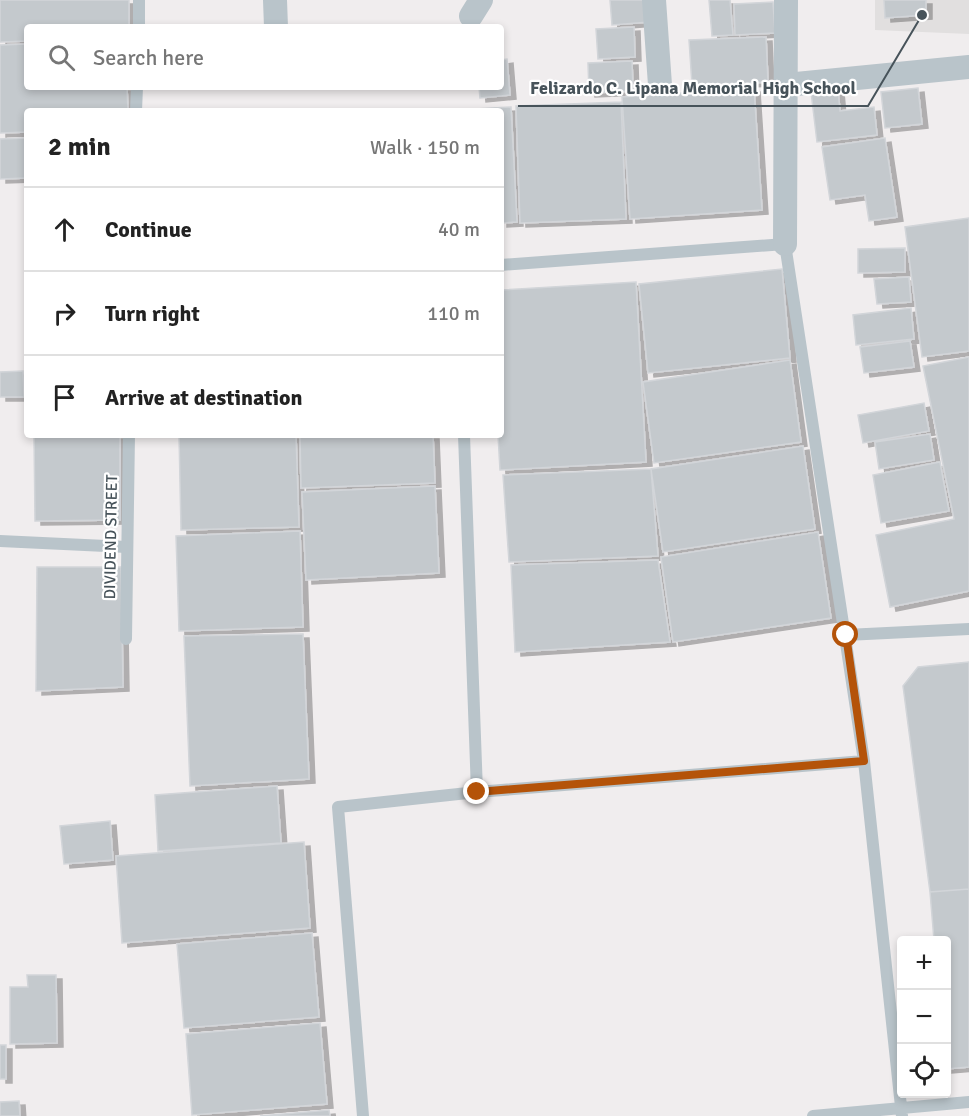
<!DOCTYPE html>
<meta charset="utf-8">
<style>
:root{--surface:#fff;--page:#f2f2f2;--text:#222;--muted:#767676;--line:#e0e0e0}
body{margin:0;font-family:Signika,sans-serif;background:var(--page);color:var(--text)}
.controls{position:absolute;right:18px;bottom:18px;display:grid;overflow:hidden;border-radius:6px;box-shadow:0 3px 9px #0003}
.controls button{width:54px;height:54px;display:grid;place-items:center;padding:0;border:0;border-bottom:2px solid var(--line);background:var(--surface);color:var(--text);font:30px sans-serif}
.stop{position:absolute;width:18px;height:18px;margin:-14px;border:4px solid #b45309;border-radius:50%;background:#fff}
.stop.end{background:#b45309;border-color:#fff;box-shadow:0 2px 6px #0008}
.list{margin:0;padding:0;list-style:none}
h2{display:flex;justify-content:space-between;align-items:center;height:78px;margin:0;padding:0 24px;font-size:26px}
h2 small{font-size:20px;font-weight:400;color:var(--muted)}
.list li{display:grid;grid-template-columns:39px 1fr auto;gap:18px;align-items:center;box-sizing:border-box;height:84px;padding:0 24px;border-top:2px solid var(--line)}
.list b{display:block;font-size:22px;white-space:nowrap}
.list em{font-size:20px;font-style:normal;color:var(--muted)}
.icon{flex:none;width:33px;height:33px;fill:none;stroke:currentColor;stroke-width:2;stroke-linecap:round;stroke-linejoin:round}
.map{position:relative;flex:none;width:969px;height:1116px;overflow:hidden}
.search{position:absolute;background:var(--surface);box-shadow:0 3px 9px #0003;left:24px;top:24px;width:480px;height:66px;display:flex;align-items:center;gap:15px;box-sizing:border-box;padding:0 21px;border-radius:6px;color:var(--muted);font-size:22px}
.panel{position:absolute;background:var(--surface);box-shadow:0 3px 9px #0003;left:24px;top:108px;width:480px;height:330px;border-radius:6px}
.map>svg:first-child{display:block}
.education{fill:#e1dfdf}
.building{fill:#c4c9cd;stroke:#d2d5d9;stroke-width:1.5;filter:url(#shadow)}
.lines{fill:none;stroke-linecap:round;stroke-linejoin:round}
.service{stroke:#b9c4ca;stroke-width:12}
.minor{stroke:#b9c4ca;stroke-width:24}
.route{stroke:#b45309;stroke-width:8}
.labels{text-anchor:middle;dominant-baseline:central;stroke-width:4.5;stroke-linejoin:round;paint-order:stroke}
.street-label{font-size:16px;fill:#47535a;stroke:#fff}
.leader{fill:none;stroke:#47535a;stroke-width:2}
.callout-dot{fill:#47535a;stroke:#fff;stroke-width:2}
.callout-label{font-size:18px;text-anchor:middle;font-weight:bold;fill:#47535a;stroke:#fff;stroke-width:4.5;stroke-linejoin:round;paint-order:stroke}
</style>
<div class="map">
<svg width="969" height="1116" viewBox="0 0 969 1116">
<defs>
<filter id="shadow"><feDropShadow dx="6" dy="4" stdDeviation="0" flood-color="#0004"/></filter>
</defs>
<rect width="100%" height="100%" fill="#f0edee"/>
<path class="education" d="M875 0H969V34L875 30Z"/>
<path class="building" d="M0 0H129V27H27V41L0 42Z
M610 0H648L649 22 612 25Z
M709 0H730L733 35 712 36Z
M884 0H926V15L885 18Z
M773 2 775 33 735 35 734 4Z
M634 27 635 57 598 59 596 29Z
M766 37 768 82 692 85 689 40Z
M27 44V87H127L128 111H27V132L0 133V45Z
M507 59 510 95 480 98 479 87H501V60Z
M632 61 633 91 589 93 588 63Z
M754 88 762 210 630 219 622 97Z
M918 88 922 124 885 128 881 92Z
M838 89 840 111 874 107 877 135 817 142 811 92Z
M621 102 626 219 520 223 516 106Z
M511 107 517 222 501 223V111H440Z
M26 138 27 178 0 179V139Z
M885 138 897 217 869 221 865 195 830 200 822 147Z
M969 218V351L922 357 905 227Z
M905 248V272L858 273V249Z
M782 269 790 358 648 373 639 284Z
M909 277 911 302 877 304 874 279Z
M636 282 646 462 500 470 498 435H501V290Z
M911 308 914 339 856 345 853 315Z
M910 341 914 367 864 373 860 347Z
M969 357V591L890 607 876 535 954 519 923 366Z
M790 360 801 442 654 463 643 382Z
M23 371 24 397H0V372Z
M924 403 929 431 863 443 858 415Z
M930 434 934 460 879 469 875 442Z
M34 435H120V520L35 521Z
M179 435H296L299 527 181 530Z
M300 435H433L435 483 301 488Z
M803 446 815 529 663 552 651 469Z
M940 462 949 511 881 523 873 475Z
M651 469 658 556 509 562 503 475Z
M435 486 439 573 306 580 302 492Z
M300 531 303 627 179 631 176 536Z
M818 532 831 618 673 642 661 557Z
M658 560 670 642 515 652 511 565Z
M37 567H121L123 687 36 691Z
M303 634 309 779 190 786 184 636Z
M969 662V889L930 892 903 686 918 667Z
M277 786 281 843 158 851 155 795Z
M110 821 113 860 64 864 60 826Z
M304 842 310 928 122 943 116 856Z
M969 889V1067L946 1069V940H934L930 892Z
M312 933 319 1017 184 1028 177 944Z
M27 975H56L57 1043 10 1044V987H28Z
M320 1023 327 1104 192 1115 186 1034Z
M0 1045H6V1079H0Z
M19 1101 20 1116H0V1102Z
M329 1110 330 1116H260Z"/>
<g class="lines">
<path class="service" d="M139 27V0
M136 111 137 87
M501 265 785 244 864 761 902 1116
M464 435 477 792
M0 541 127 547
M846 635 969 629
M126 639 129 435
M363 1116 338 807 477 792 864 761
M813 1116 969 1102"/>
<path class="minor" d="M275 0 276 27
M654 0 660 85
M471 16 481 0
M786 85 969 67
M785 244 786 0"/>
</g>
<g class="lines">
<path class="route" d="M477 792 864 761 846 635"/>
</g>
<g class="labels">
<g class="street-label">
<text transform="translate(111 537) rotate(-89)">DIVIDEND STREET</text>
</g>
</g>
<path class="leader" d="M922 15L868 106H518"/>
<circle class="callout-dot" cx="922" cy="15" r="6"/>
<g class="callout-label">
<text x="693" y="94">Felizardo C. Lipana Memorial High School</text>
</g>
</svg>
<div class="controls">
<button>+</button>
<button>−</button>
<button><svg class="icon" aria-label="locate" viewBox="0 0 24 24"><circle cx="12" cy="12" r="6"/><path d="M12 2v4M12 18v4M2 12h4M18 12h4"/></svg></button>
</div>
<div class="stop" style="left:846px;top:635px"></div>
<div class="stop end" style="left:477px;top:792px"></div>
<div class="search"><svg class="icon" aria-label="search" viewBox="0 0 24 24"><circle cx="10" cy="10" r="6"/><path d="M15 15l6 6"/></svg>Search here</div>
<section class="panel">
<h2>2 min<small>Walk · 150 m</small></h2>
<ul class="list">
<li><svg class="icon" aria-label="ahead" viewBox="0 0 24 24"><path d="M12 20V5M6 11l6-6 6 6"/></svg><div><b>Continue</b></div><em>40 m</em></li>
<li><svg class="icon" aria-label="right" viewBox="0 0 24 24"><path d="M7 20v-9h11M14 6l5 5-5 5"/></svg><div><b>Turn right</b></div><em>110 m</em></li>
<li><svg class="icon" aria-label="arrive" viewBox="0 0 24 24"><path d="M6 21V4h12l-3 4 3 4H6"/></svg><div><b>Arrive at destination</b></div></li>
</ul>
</section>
</div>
